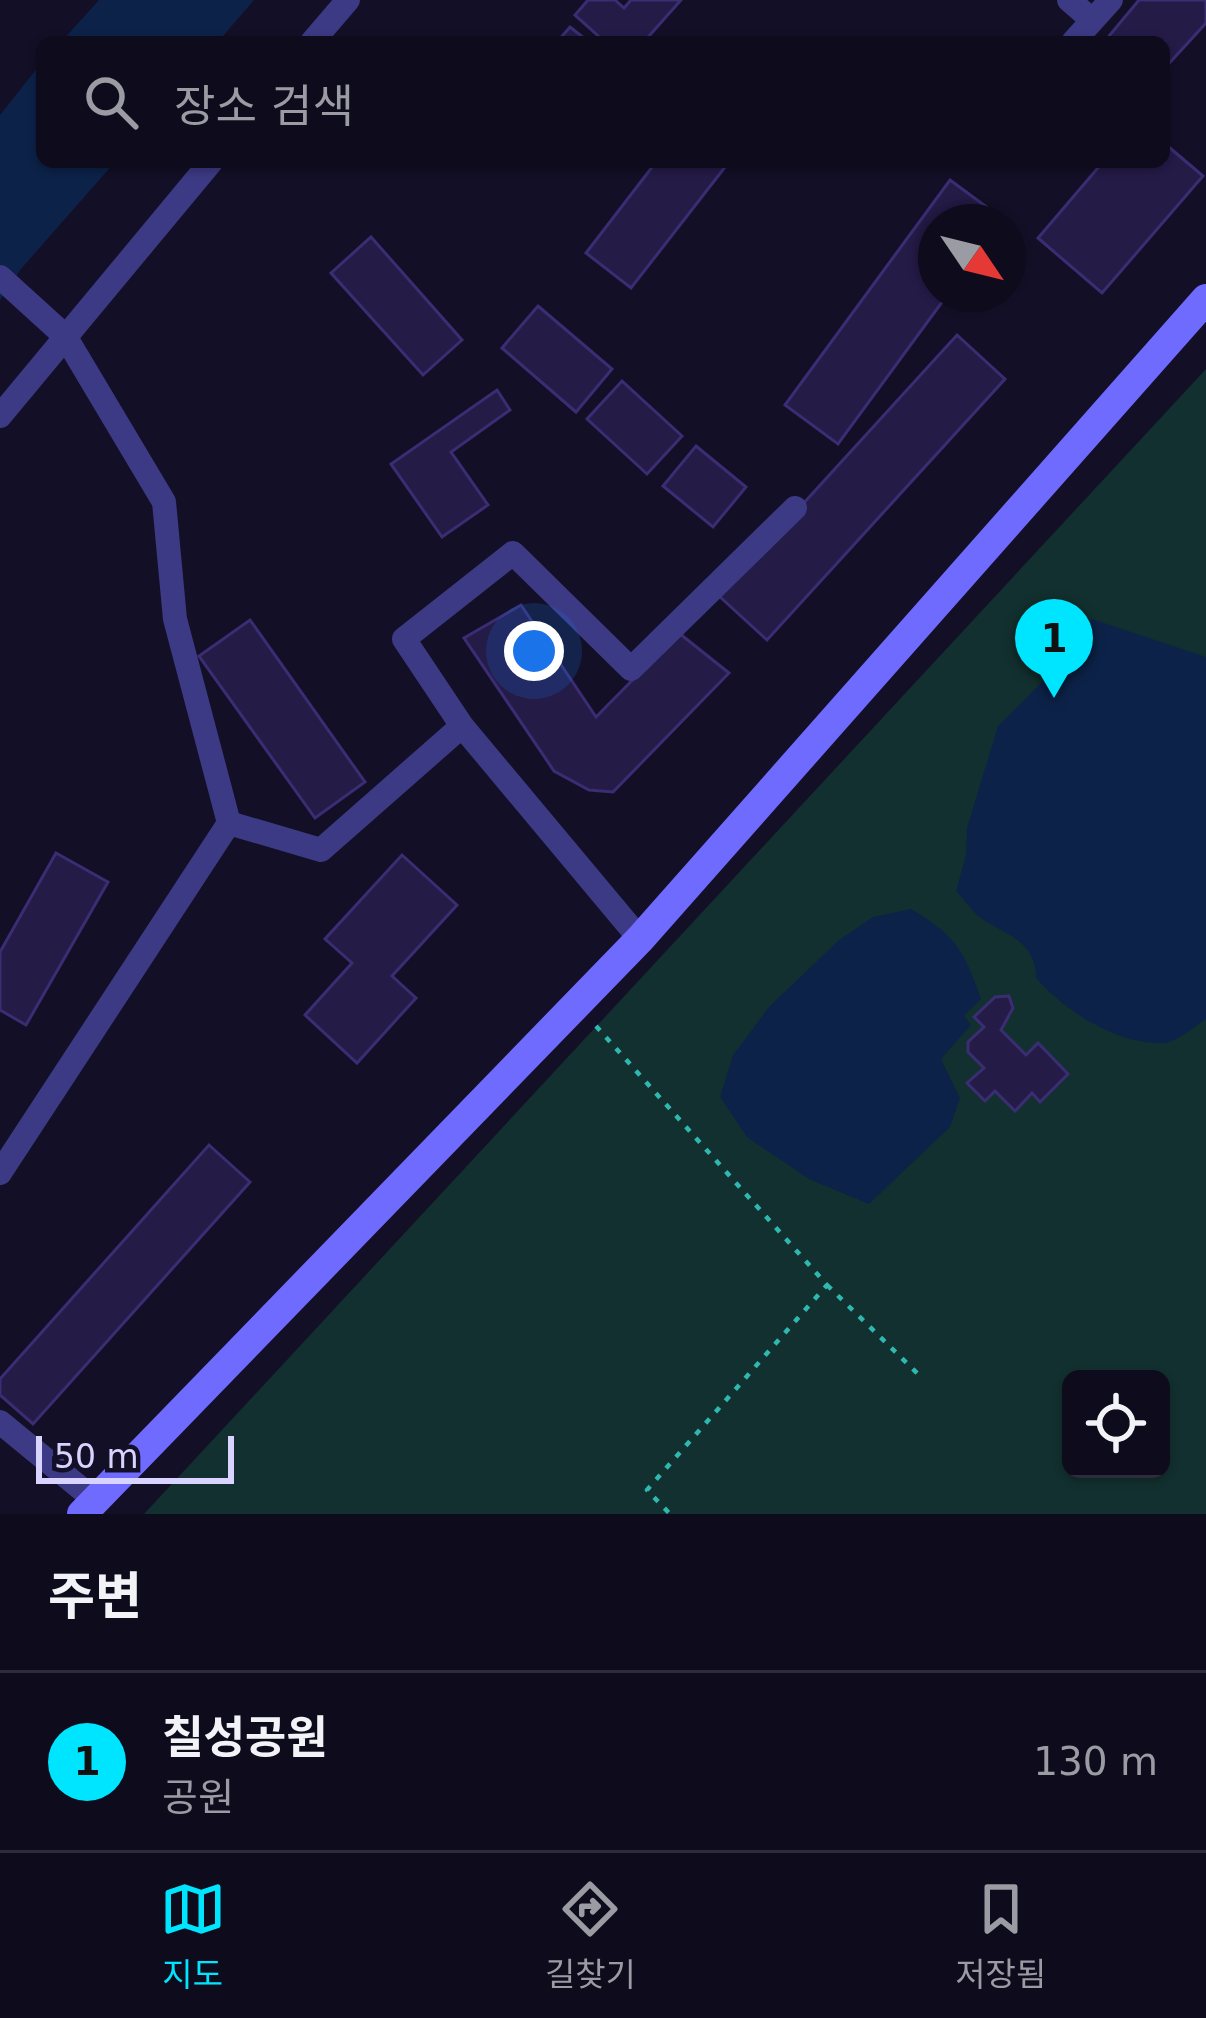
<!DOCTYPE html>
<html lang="ko">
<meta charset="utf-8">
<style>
:root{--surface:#0e0b1c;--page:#1c1929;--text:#f1f3f6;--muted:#9b9ba3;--line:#2e2b3b;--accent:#00e5ff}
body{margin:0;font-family:"DejaVu Sans","Noto Sans KR",sans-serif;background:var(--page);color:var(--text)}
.controls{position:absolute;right:36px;bottom:36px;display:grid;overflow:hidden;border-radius:18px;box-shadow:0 3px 9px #0004}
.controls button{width:108px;height:108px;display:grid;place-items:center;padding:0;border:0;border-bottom:3px solid var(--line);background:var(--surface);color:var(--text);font:60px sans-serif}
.compass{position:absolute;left:918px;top:204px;width:108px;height:108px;border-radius:50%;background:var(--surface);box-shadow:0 3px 9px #0004;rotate:125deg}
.scale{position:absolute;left:36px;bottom:30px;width:198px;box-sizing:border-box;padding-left:12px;border:6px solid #d9d4ff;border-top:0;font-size:33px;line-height:42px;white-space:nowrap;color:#d9d4ff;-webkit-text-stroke:9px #130f26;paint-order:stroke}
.you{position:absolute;left:534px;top:651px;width:42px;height:42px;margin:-30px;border:9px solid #fff;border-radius:50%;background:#1a73e8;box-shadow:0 0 0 18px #1a73e833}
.badge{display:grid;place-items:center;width:78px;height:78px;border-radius:50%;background:var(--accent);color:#111;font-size:39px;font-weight:700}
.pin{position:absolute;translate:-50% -99px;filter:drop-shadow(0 3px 6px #0008)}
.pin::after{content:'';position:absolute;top:63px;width:42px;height:36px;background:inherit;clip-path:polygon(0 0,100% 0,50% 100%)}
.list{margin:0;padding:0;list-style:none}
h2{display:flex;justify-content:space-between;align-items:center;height:156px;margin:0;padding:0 48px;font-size:51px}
h2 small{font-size:39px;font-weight:400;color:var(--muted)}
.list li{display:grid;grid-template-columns:78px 1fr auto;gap:36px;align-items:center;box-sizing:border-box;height:180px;padding:0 48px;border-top:3px solid var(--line)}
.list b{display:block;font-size:45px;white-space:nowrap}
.list p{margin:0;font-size:39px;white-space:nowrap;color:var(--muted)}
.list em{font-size:39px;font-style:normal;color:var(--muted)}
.icon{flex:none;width:66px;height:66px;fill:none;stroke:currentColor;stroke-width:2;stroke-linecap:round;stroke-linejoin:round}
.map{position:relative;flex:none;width:1206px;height:1514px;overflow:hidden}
.search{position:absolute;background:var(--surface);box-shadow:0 3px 9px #0004;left:36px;right:36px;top:36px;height:132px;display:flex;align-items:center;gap:30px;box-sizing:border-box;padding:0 42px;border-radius:18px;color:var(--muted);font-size:45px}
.sheet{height:336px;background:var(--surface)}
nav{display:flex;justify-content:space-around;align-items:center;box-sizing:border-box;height:168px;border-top:3px solid var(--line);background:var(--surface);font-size:33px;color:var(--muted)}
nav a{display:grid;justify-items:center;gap:6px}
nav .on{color:var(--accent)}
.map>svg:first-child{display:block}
.green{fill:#12302f;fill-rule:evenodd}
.water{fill:#0c2248}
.building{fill:#241b47;stroke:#3b2d73;stroke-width:3}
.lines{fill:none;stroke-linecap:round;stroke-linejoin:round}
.path{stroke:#2fb8b0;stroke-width:4.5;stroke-dasharray:6 9;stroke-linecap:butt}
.street{stroke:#3d3a85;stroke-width:24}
.secondary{stroke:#6f6bff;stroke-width:30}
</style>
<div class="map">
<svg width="1206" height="1514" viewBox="0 0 1206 1514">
<rect width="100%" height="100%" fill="#130f26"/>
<path class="green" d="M1206 369V1514H144ZM1071 1379H1161V1469H1071Z"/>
<path class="water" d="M99 0H254L218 42H61Z
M42 62V162H115L21 269 0 300V115Z
M1092 619 1206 657V1019C1194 1027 1177 1042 1164 1043 1117 1045 1065 1011 1036 978 1037 945 1009 935 985 921 974 915 965 900 956 891L966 855 967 828 998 726 1056 668Z
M911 909C956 936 964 950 981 999L964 1016 971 1025 941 1059 960 1098 950 1127 869 1204 809 1179 747 1137 720 1097 733 1055 769 1007 839 940 873 917Z"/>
<path class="building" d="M588 0H615L624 8 631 0H681L649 36 657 42H605L575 15Z
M1139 0H1206V23L1164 69V42H1104Z
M570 27 589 42H557Z
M1164 143 1203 176 1102 293 1038 238 1103 162H1164Z
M656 162H729L631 288 586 253Z
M950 180 1003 219 1001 222H936V294H948L838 444 785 405Z
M371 237 462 340 423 375 331 273Z
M538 306 612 369 576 412 502 348Z
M957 335 1005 379 767 640 719 596Z
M622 381 682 436 647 474 587 419Z
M497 390 510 410 451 452 488 505 442 537 391 464Z
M696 446 746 487 713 527 663 486Z
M521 605 596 717 679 633 729 673 613 792 589 790 554 771 464 638Z
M250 620 365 782 315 818 199 656Z
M56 853 108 882 26 1025 0 1010V952Z
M402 855 457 905 392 976 416 998 357 1063 305 1015 352 963 325 939Z
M1009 996 1013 1008 1001 1030 1026 1055 1038 1043 1068 1074 1040 1102 1032 1093 1015 1111 995 1091 985 1101 967 1083 984 1068 968 1052V1042L984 1027 974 1017 995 997Z
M209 1145 250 1182 33 1424 0 1395V1379Z"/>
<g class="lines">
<path class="path" d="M596 1026 827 1285 647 1490 670 1514
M827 1285 922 1378"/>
<path class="street" d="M1069 0 1092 20
M312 42 348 0
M1073 42 1111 0
M0 277 65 336 164 502 175 619 229 823
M0 416 211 162
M640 939 462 726 404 639 513 553 631 669 795 508
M0 1173 229 823 321 850 462 726
M0 1422 95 1500"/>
<path class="secondary" d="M82 1514 640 939 1206 299"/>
</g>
</svg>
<div class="controls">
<button><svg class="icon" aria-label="locate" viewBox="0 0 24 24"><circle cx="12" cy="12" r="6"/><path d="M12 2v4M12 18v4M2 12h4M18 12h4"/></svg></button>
</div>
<svg class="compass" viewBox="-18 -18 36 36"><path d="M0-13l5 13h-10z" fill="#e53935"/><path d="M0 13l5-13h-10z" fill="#9b9ba3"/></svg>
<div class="scale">50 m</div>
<div class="you"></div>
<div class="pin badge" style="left:1054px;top:698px">1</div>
<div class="search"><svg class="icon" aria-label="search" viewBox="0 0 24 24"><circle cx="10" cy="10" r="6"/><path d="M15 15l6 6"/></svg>장소 검색</div>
</div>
<section class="sheet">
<h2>주변<small></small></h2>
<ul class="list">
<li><span class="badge">1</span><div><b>칠성공원</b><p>공원</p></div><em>130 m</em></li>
</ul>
</section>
<nav>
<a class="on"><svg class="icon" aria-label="map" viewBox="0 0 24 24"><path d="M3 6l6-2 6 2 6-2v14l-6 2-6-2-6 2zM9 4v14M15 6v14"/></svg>지도</a>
<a><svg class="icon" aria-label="directions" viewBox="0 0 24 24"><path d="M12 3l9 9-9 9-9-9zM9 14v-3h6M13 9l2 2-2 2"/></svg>길찾기</a>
<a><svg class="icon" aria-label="saved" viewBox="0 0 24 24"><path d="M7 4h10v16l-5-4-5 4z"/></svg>저장됨</a>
</nav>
